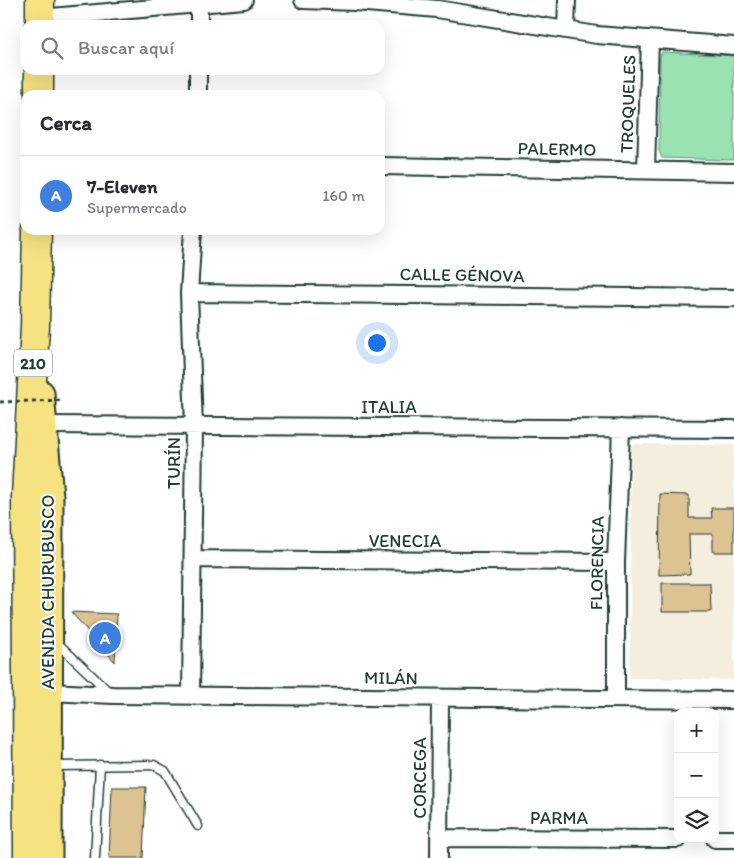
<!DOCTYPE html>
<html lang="es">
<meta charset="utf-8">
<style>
:root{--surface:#fff;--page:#f7f7f7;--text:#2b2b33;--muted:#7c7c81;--line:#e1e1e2;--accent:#1f6fb2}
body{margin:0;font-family:Itim,sans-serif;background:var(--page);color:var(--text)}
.controls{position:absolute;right:15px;bottom:15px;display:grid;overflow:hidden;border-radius:10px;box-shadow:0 5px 20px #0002}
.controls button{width:45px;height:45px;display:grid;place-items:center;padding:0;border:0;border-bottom:1px solid var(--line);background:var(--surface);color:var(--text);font:25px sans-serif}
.you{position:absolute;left:376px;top:342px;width:18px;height:18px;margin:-12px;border:4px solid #fff;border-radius:50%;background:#1a73e8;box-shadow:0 0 0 8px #1a73e833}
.badge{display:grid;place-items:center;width:32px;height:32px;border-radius:50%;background:var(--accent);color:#fff;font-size:16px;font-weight:700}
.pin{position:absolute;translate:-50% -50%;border:2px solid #fff;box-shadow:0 1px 5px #0006}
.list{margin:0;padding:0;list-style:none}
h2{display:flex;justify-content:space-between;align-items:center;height:65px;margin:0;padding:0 20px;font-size:21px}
h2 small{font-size:16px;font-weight:400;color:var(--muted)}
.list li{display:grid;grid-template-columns:32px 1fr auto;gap:15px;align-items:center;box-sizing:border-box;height:80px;padding:0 20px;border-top:1px solid var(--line)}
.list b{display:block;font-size:19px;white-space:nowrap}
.list p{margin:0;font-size:16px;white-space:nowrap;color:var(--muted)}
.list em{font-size:16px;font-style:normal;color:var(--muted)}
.icon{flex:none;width:28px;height:28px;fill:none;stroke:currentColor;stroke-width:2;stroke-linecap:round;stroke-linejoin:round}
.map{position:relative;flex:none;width:734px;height:858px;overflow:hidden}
.search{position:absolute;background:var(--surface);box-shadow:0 5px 20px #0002;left:20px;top:20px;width:365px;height:55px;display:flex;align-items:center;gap:12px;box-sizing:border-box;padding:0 18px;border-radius:15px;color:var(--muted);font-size:19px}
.panel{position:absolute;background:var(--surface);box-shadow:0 5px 20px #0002;left:20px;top:90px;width:365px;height:145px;border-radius:15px}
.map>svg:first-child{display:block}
.built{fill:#f5edde}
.green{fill:#9ae2b1;stroke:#5c9072}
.building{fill:#ddc392;stroke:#1f3d34}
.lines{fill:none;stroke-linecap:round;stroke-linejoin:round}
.lane-casing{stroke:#1f3d34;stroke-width:11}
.street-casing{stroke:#1f3d34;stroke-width:20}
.primary-casing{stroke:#1f3d34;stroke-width:29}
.highway-casing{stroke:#1f3d34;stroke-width:31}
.lane{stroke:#fff;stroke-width:8}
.street{stroke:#fff;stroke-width:16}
.primary{stroke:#f6e281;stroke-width:25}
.highway{stroke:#f6e281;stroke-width:28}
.path-bridge{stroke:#1f3d34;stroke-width:3;stroke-dasharray:4 4;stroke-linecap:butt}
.labels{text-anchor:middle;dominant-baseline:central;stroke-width:4;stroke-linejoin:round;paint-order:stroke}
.shield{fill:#fff;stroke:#627771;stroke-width:1}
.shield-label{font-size:16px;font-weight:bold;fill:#1f3d34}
.street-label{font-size:18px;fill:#1f3d34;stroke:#fff}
</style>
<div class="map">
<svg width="734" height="858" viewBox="0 0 734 858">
<rect width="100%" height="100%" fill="#fff"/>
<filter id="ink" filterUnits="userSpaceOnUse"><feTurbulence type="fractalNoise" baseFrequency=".02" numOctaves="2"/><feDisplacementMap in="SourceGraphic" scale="10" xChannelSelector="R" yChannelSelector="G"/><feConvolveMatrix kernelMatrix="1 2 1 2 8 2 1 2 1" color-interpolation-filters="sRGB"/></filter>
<g filter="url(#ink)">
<path class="built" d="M631 444 734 445V680L630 678Z"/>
<path class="green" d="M662 52 734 56V160L662 158 659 151 660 57Z"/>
<path class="building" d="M660 494 689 495V518H712L711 508H734V552H713V534H689L690 574 659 575Z
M662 583H710L711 612H662Z
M71 612 117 614 115 662Z
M112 787H146L143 858H109Z"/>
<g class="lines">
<g class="lane-casing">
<path id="lane" d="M55 641 110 693
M53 766 154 765 165 771 198 826
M95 858 100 765"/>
</g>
<g class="street-casing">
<path id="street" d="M303 0 355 2 437 9 597 35 734 46
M40 18 244 0
M199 25V3
M566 29 567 0
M198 95V70
M380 166 734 172
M646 170 650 39
M189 293 734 298
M43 425 734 429
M193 559 616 562
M48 692 113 695 734 700
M191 696 194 426 189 293 193 230
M616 699V562L621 428
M440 838 678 839
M715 839H734
M439 858 440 699"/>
</g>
<g class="primary-casing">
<path id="primary" d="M41 393 50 496 49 858"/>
</g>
<g class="highway-casing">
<path id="highway" d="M40 25V0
M39 95V70
M28 858 26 496 35 326 37 230"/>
</g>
<use href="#lane" class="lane"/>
<use href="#street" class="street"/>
<use href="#primary" class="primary"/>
<use href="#highway" class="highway"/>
<path class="path-bridge" d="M0 402 64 400"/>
</g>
</g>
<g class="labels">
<rect class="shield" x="14" y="349.5" width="38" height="27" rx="4"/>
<g class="shield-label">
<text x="33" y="363">210</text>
</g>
<g class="street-label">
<text transform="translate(628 104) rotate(-88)">TROQUELES</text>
<text transform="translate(557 149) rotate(1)">PALERMO</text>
<text transform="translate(462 275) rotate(1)">CALLE GÉNOVA</text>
<text x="389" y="407">ITALIA</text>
<text transform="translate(174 463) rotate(-90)">TURÍN</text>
<text x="405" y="541">VENECIA</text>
<text transform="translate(597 563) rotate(-89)">FLORENCIA</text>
<text transform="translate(48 592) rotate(-90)">AVENIDA CHURUBUSCO</text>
<text transform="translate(391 678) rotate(1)">MILÁN</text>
<text transform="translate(420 778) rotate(-90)">CORCEGA</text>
<text x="559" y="818">PARMA</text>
</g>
</g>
</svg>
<div class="controls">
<button>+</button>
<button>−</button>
<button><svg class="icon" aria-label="layers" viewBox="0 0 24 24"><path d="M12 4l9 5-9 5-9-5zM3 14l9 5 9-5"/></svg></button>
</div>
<div class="you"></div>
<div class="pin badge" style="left:105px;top:638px;background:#3f7fe0">A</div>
<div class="search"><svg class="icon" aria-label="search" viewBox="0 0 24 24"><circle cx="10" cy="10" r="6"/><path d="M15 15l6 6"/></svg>Buscar aquí</div>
<section class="panel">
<h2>Cerca<small></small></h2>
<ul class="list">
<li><span class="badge" style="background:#3f7fe0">A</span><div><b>7-Eleven</b><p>Supermercado</p></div><em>160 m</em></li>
</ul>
</section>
</div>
